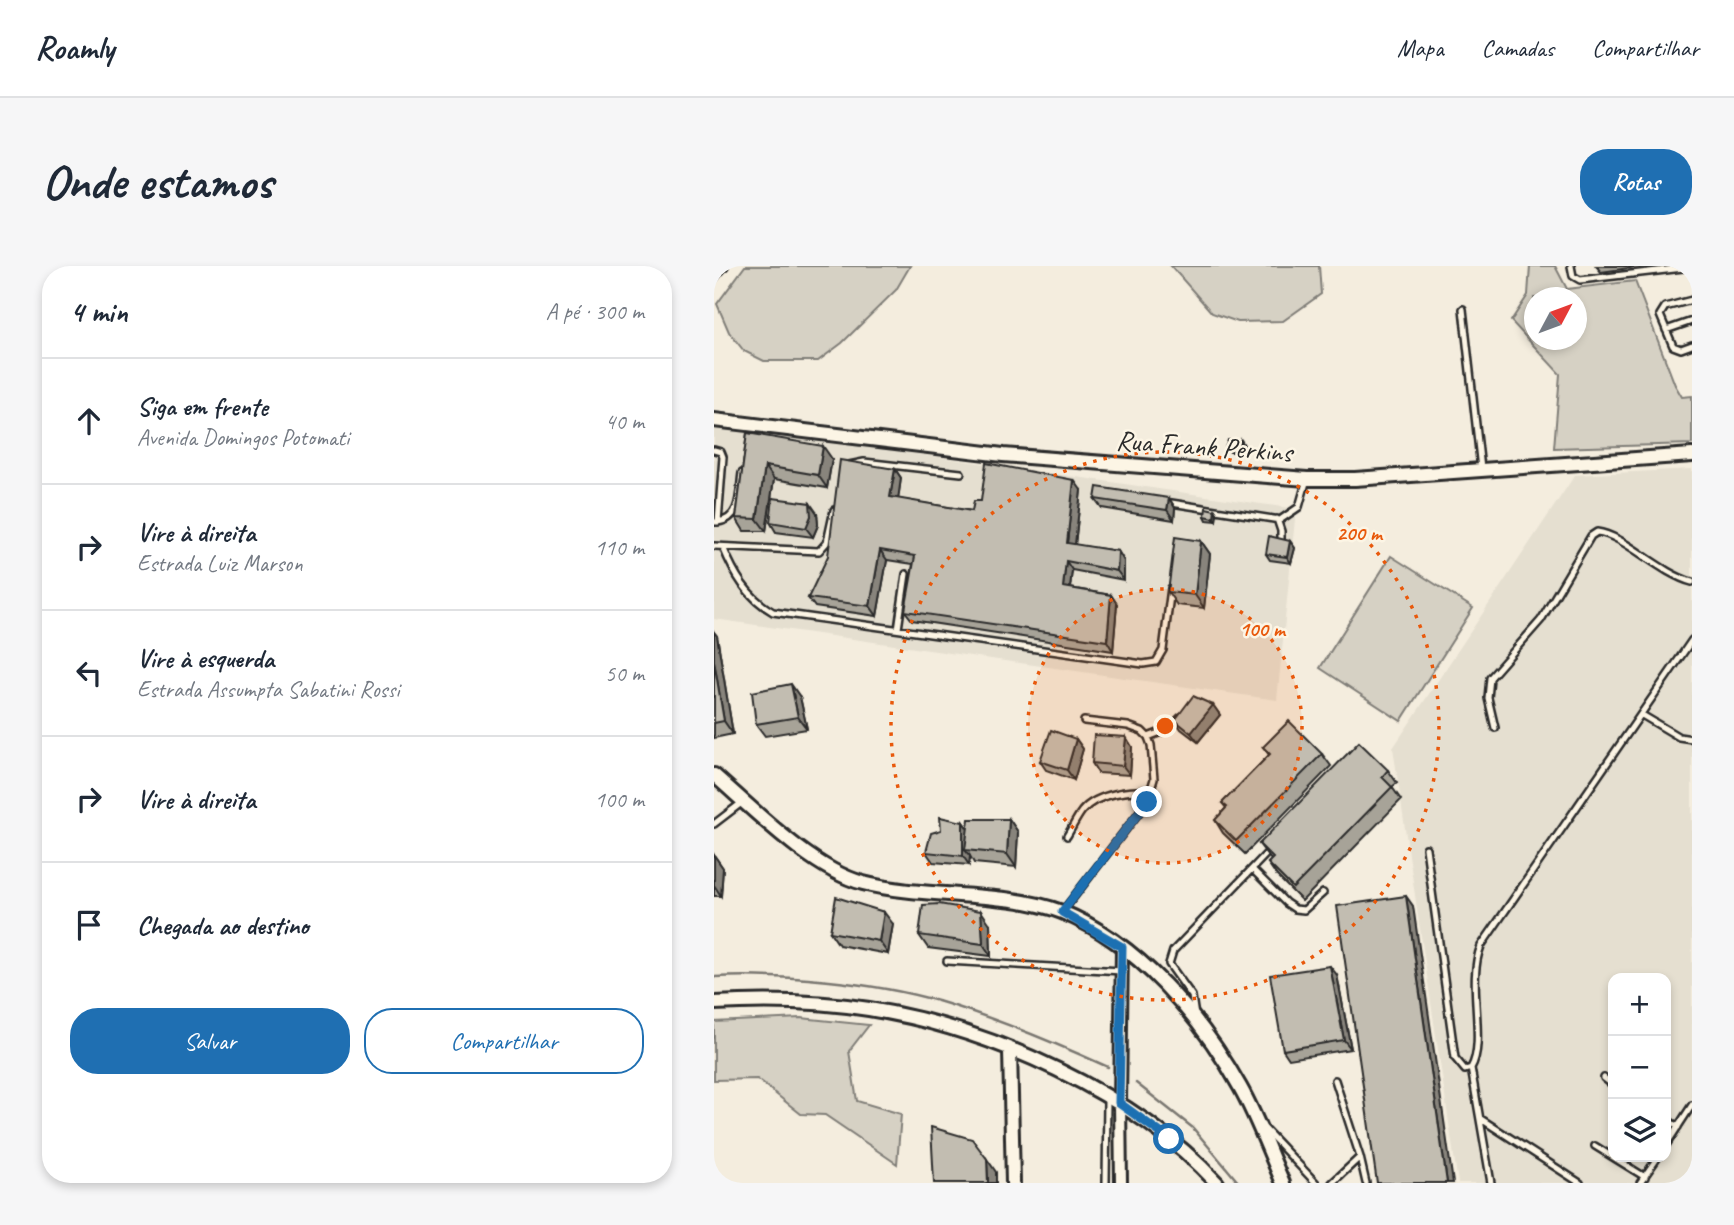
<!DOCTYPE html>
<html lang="pt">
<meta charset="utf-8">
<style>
:root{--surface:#fff;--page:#f6f6f7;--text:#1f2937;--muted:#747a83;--line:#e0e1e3;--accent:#1f6fb2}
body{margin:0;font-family:Caveat,sans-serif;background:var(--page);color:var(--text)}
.controls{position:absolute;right:21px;bottom:21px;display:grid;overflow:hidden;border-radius:14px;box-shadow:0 4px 10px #0003}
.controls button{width:63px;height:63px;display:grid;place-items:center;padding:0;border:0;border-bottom:2px solid var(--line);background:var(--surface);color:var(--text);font:35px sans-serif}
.compass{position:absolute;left:810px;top:21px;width:63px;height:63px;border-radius:50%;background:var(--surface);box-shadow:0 4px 10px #0003;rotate:49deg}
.stop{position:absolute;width:21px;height:21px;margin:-16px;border:5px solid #1f6fb2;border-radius:50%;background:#fff}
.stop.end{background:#1f6fb2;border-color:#fff;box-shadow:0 2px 7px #0008}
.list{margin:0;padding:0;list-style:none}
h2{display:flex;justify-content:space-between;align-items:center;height:91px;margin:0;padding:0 28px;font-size:30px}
h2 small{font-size:23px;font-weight:400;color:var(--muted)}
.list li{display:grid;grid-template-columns:46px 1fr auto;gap:21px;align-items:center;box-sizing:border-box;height:126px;padding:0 28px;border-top:2px solid var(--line)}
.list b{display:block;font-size:26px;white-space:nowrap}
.list p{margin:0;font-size:23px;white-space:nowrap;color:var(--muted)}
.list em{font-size:23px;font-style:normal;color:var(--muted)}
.actions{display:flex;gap:14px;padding:21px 28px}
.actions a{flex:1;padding:16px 0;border:2px solid var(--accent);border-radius:28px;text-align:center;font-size:24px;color:var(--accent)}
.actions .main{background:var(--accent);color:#fff}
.icon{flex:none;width:38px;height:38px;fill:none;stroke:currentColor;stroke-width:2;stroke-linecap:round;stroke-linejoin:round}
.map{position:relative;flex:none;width:978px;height:917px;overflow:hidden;border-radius:28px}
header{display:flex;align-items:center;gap:42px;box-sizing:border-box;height:98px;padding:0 35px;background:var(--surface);border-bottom:2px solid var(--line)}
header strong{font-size:33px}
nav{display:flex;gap:38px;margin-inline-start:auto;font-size:24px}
.intro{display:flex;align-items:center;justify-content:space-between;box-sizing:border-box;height:168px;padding:0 42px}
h1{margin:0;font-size:49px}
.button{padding:18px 32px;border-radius:28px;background:var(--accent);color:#fff;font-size:24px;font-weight:700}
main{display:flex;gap:42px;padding:0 42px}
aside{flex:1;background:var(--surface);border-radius:28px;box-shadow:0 4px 10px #0003}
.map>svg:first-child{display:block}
.built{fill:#e5dfd0;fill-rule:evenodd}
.green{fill:#d6d1c4;stroke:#807e78;stroke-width:2;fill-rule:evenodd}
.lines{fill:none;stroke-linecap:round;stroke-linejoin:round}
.stream{stroke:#7a7771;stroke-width:2.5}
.service-casing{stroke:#2b2b2b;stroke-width:10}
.minor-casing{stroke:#2b2b2b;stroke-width:16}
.tertiary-casing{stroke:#2b2b2b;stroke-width:18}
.service{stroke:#fcf5e5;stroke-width:5}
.minor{stroke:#fcf5e5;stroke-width:10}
.tertiary{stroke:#fcf5e5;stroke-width:12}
.wall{fill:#a7a398;stroke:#2b2b2b;stroke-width:2}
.shaded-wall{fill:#88847c;stroke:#2b2b2b;stroke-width:2}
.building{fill:#c2bdb1;stroke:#2b2b2b;stroke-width:2}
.route{stroke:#1f6fb2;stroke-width:9}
.ring{fill:none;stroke:#e8590c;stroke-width:3.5;stroke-dasharray:3.5 7}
.labels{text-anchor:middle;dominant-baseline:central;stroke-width:5;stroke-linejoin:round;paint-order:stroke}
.street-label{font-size:28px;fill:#2b2b2b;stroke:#fcf5e5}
.centre{fill:#e8590c;stroke:#fcf5e5;stroke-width:3.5}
.ring-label{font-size:21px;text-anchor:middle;font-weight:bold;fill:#e8590c;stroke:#fcf5e5;stroke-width:5;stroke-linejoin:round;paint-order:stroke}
</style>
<header>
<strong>Roamly</strong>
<nav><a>Mapa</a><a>Camadas</a><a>Compartilhar</a></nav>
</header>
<div class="intro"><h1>Onde estamos</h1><a class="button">Rotas</a></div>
<main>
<aside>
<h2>4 min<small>A pé · 300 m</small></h2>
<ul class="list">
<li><svg class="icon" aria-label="ahead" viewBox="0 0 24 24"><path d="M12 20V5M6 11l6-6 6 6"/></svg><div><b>Siga em frente</b><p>Avenida Domingos Potomati</p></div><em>40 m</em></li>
<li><svg class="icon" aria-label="right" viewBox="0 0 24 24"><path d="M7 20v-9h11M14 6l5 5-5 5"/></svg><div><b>Vire à direita</b><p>Estrada Luiz Marson</p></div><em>110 m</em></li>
<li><svg class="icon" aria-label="left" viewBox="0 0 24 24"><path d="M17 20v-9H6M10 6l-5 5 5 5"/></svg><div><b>Vire à esquerda</b><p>Estrada Assumpta Sabatini Rossi</p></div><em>50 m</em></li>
<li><svg class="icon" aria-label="right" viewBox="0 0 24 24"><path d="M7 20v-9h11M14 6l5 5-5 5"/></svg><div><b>Vire à direita</b></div><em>100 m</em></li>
<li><svg class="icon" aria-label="arrive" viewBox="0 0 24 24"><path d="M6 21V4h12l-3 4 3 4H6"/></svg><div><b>Chegada ao destino</b></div></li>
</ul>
<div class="actions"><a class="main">Salvar</a><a>Compartilhar</a></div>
</aside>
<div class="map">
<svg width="978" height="917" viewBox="0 0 978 917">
<rect width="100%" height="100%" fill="#f4edde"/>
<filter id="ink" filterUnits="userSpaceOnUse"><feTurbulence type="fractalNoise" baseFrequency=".0143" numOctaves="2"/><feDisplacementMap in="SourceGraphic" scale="14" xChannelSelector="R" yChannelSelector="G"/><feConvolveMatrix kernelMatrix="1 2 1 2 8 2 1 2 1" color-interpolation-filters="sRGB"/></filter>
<g filter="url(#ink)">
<path class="built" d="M0 161 33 163 582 243 563 434 0 353Z
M978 203V917H744L679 482 861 209ZM899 712H952V891H899Z"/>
<path class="green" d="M31 0H196L182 24 128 77 104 95H50L30 85 15 66 3 38Z
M457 0H605L607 28 569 55 524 56 498 47Z
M816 0H841L853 23 921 15 961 119 968 131 978 130V178L840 182 846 108 797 55 814 29ZM820 32H862V74H820Z
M677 290 759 342 687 455 606 402Z
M87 752 155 759 135 785 143 835 187 848 183 898 111 849 87 848 43 813 0 814V756Z"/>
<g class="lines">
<path class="stream" d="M0 711C67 708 159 716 224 735 282 752 339 776 394 801
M422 817 479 862 525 917"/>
<g class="service-casing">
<path id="service" d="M857 0 859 10 866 14 978 1
M0 12 11 0
M978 34 951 41 946 49 959 80 967 83 978 79
M749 43 767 203
M952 64 978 55
M0 184 7 186 9 191 4 256H0
M135 199 150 196 247 207
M451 236 566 254 585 241 593 213
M563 253 567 265V277
M4 256C28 253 25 226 28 207
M0 280 105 285 113 276 120 244
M9 281C20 308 33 331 59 346L429 398 442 396 449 384 457 322
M184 363 192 308
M928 449 965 471 978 473
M781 462 774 432 776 412 827 354 877 270 883 266C910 269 945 307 978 316
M434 471 455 463 467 451
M0 558 30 535
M353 570C358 562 362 553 368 545 383 527 416 524 438 525
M712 582 741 792 751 804 757 802C773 775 752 717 767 680L978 374
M538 603 572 637 581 643 590 644 609 627
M349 645 433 536 440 513 437 479 434 471 428 465 414 460 370 455
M233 695 408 705
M481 750 478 730 455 698 459 685 556 584
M757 802 777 917
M890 812 899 819
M767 853 866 917
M952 853 964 861
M549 861 602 917
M952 879 978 839
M881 880 931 911
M646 891 652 917
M392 917 393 834
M618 917 646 891 621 814
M926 917 944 891"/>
</g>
<g class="minor-casing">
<path id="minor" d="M407 917 406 837 408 681"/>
</g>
<g class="tertiary-casing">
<path id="tertiary" d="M0 154 289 189 593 213H641L978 189
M0 509C39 543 99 604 149 617 211 633 290 624 348 646 423 676 487 751 526 821 543 851 555 885 569 917
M0 737C51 734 104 735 155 743 275 762 420 827 503 917
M296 784 299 917"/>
</g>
<use href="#service" class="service"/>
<use href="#minor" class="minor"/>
<use href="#tertiary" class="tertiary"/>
</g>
<path class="wall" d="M882 0H930L887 6Z
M33 167 118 193 113 222 60 213 52 265H30L22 252Z
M527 174 531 181V186H516L512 180Z
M181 203 187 212 184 233 258 245 267 235 367 224 361 279 404 285 410 295V314L358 304 356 322 397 329 403 338 399 385 198 354 191 345 199 298 173 294 163 350 101 341 94 332Z
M455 232 461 242 460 254 388 242 381 233Z
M501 244 503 247 502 255 493 254 491 250Z
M103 247 104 259 99 271 62 266 56 256Z
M487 275 496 288 490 342 463 339 454 326Z
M576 275 581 282 577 297 556 294 552 288Z
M0 366 3 370 19 468 0 472Z
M86 431 93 463 51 470 42 458Z
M499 439 506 449 484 476 467 463 461 454Z
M412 471 418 481 416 509 384 507 378 497Z
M362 473 369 483 360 514 332 504 326 495Z
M549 481 608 488 617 500 531 588 509 567 501 554 512 542 508 537 555 489Z
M674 504 683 517 678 521 687 534 588 635 563 610 554 597 557 594 545 578Z
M295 553 304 566 302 601 260 597 256 590 255 599 219 596 212 586 249 556 254 563Z
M0 589 9 602 7 630H0Z
M179 658 174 688 125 679 116 666Z
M276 658 277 690 214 682 205 669Z
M623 709 637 783 575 793 569 784Z"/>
<path class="shaded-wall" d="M527 174 531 181V186L526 179Z
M109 180 118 193 113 222 104 209Z
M51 200 60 213 52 265 43 253Z
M181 203 187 212 183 241 176 231Z
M360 214 367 224 360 287 353 277Z
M455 232 461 242 460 254 453 244Z
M96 237 103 247 104 259 99 271 92 262Z
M501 244 503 247 502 255 500 252Z
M487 275 496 288 490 342 481 329Z
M576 275 581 282 577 297 573 291Z
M166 284 173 294 163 350 156 340Z
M404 285 410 295V314L403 305Z
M352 295 358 304 355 330 349 321Z
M397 329 403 338 399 385 393 375Z
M0 366 3 370 19 468 10 455 0 395Z
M77 418 86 431 93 463 84 451Z
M499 439 506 449 484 476 477 467Z
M412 471 418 481 416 509 409 500Z
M362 473 369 483 360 514 353 504Z
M295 553 304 566 302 601 293 588Z
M249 556 256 566 251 584 256 590 255 599 249 590Z
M0 589 9 602 7 630 0 619Z
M692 630 699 640 739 917H733Z
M267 645 276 658 277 690 269 678Z
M170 646 179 658 174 688 165 675Z
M616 700 623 709 637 783 630 774Z
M273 893 282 906V917H274Z"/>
<path class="building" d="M33 167 109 180 104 209 51 200 43 253 22 252Z
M514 174H527L526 179 512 180Z
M126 194 181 203 176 231 258 245 260 235H267L272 197 360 214 353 277 404 285 403 305 352 295 349 321 397 329 393 375 191 345 201 290 166 284 156 340 94 332 114 290Z
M383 221 455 232 453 244 381 233Z
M59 232 96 237 97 250 92 262 56 256Z
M492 242 501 244 500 252 491 250Z
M555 270 576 275 573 291 552 288Z
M461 271 487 275 481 329 454 326Z
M0 395 10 455 0 457Z
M77 418 84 451 42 458 38 426Z
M479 430 499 439 477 467 461 454Z
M575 455 608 488 522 575 501 554 513 541 508 537 556 488 549 481Z
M337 464 362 473 353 504 326 495Z
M380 469 412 471 409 500 378 497Z
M645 476 674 504 668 511 678 521 579 622 554 597 559 592 545 578Z
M226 551 249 556V590L212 586 217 567 227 564Z
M255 553H295L293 588 251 584Z
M692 630 733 917H663L623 640Z
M122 631 170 646 165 675 116 666Z
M225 638 267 645 269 678 205 669 209 639Z
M616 700 630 774 569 784 556 709Z
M217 861 258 873 273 893 274 917H220Z"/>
</g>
<g class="lines" filter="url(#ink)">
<path class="route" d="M433 536 348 646 408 681 405 837 455 873"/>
</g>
<circle cx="451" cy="460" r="137" fill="#e8590c" fill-opacity=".12"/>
<g class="ring">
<circle cx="451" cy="460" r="137"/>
<circle cx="451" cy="460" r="274"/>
</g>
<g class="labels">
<g class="street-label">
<text transform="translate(490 180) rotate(4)">Rua Frank Perkins</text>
</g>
</g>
<circle cx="451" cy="460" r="10" class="centre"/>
<g class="ring-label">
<text x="645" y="274">200 m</text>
<text x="548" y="370">100 m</text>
</g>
</svg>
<div class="controls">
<button>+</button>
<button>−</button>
<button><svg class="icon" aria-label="layers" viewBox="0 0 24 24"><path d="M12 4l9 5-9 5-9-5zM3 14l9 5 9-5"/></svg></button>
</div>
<svg class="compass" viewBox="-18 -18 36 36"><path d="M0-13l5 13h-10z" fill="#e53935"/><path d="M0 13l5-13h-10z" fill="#747a83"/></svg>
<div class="stop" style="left:455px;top:873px"></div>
<div class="stop end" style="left:433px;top:536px"></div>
</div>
</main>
